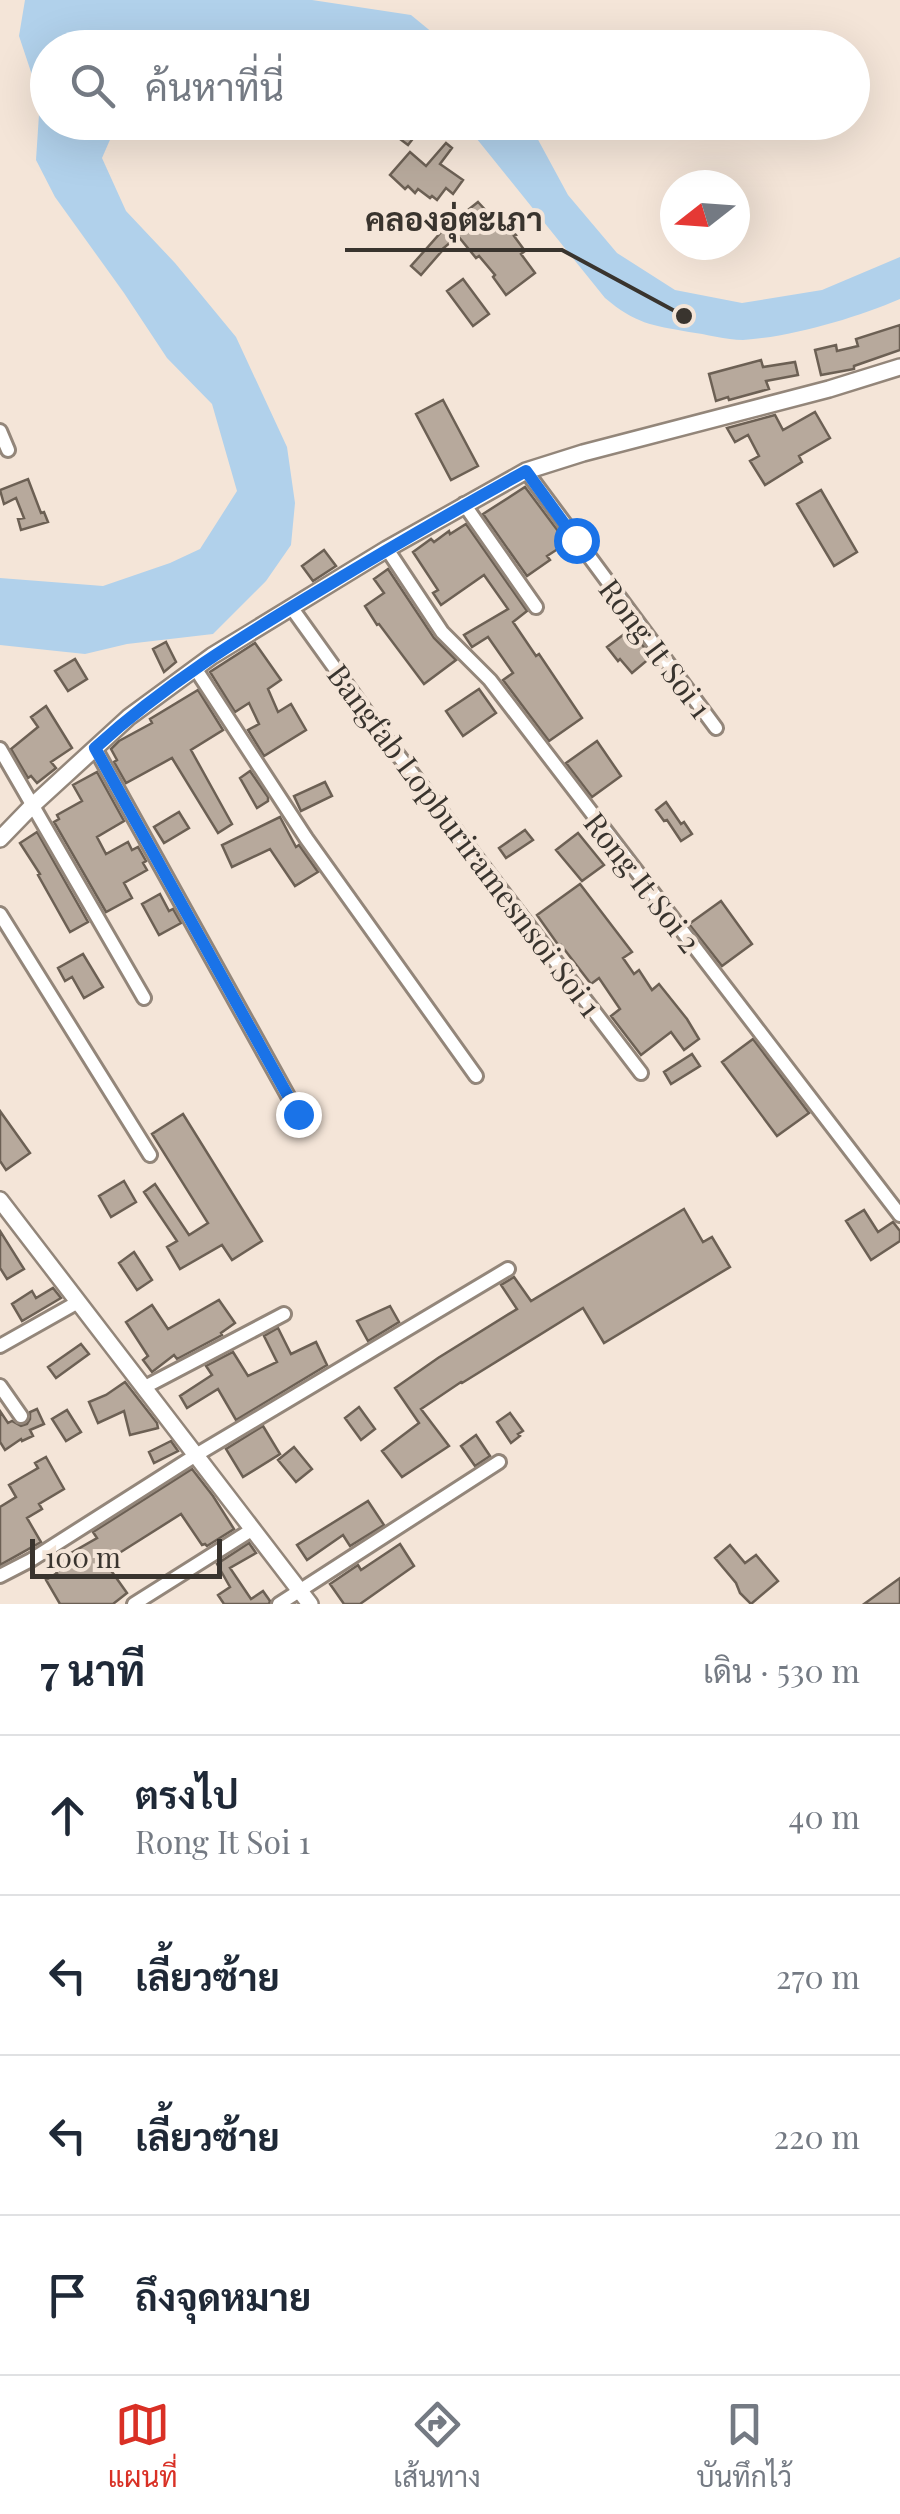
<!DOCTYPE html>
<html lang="th">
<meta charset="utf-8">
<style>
:root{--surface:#fff;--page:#f2f2f3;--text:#1f2937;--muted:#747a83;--line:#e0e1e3;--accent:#d93025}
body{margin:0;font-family:"Playfair Display",Sarabun,serif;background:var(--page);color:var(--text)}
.compass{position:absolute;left:660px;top:170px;width:90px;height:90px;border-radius:50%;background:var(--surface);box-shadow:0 10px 40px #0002;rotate:253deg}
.scale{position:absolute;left:30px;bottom:25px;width:192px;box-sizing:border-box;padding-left:10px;border:5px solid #39342e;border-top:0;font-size:28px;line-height:35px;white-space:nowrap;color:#39342e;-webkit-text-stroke:8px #f4e5d8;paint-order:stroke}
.stop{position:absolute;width:30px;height:30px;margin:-22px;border:8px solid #1a73e8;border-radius:50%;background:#fff}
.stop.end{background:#1a73e8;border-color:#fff;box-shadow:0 2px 10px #0008}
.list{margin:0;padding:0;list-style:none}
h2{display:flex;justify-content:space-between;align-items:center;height:130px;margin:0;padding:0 40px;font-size:42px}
h2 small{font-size:32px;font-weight:400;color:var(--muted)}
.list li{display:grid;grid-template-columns:65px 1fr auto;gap:30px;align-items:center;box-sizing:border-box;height:160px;padding:0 40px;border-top:2px solid var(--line)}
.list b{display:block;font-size:38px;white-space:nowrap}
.list p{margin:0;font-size:32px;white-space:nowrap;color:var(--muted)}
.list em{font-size:32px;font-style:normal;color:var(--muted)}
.icon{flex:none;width:55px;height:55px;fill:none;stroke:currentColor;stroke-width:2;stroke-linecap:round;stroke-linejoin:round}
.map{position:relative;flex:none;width:900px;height:1604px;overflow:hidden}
.search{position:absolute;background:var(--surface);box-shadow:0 10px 40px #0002;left:30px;right:30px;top:30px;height:110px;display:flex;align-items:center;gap:25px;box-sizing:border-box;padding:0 35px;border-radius:55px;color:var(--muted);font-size:38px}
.sheet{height:770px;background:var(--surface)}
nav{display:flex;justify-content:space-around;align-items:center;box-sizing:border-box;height:140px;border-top:2px solid var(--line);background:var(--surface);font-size:28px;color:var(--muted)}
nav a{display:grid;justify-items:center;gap:5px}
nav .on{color:var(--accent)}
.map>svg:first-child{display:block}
.water{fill:#b1d1eb}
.building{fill:#b7a99c;stroke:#6c6054;stroke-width:2.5}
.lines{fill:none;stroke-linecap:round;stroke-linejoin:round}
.minor-casing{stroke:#93867a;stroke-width:18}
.tertiary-casing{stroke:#93867a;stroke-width:20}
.minor{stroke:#fff;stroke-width:12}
.tertiary{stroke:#fff;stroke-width:15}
.route{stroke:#1a73e8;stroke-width:12}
.labels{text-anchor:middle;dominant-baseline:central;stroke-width:8;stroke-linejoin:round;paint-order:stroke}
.street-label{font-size:30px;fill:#39342e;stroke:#f4e5d8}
.leader{fill:none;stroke:#39342e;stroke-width:4}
.callout-dot{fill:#39342e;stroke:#f4e5d8;stroke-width:4}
.callout-label{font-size:32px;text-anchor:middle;font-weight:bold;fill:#39342e;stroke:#f4e5d8;stroke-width:8;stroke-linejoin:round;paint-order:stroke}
</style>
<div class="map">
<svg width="900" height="1604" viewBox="0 0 900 1604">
<rect width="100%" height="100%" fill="#f4e5d8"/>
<path class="water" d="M25 0H312L411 15 450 47 48 48V122L119 123 116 126 102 158 126 211 175 263 236 337 287 447 295 503 291 545 266 581 213 634 127 644 85 654 0 645V578L103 586 170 563 200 549 237 491 212 404 167 358 124 293 55 197 36 160 40 99 19 36Z
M464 123H529L568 195 617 253 675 290 742 303 822 290 900 257V299C856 318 791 337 743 340 726 340 706 334 689 332 651 325 636 324 605 298Z"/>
<path class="building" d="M400 122H405L418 132 408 145 392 133Z
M446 143 452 148 440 164 463 180 453 194 446 188 437 200 432 196 430 198 418 189 415 193 408 186 405 189 390 175 410 152 426 166Z
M478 202 490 215 495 212 516 235 514 236 525 251 521 254 535 273 506 295 493 277 495 275 479 256 476 258 458 236 440 251 441 252 421 275 411 266 443 230Z
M463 279 489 314 473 326 447 291Z
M900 325V350L854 366V369L821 375 815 350 836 345 837 351 858 346 856 339Z
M761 360 763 367 795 362 798 375 766 381 769 389 729 400 728 397 716 401 709 374Z
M443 400 478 466 451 480 416 414Z
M815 412 830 438 799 456 802 462 765 485 750 461 759 456 748 435 735 442 727 428 775 415 783 430Z
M28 479 41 513 44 512 48 522 21 530 18 519 24 518 16 498 4 504 0 490Z
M525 487 567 543 547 556 550 560 527 576 483 514Z
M821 490 857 552 834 566 797 504Z
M466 524 527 611 513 622 536 656 539 654 582 718 549 741 503 680 513 673 488 637 472 647 464 635 508 609 484 575 441 605 433 593 438 590 413 552 431 539 434 542 449 531 450 534Z
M324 550 336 566 313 581 302 566Z
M388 569 434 638 456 660 424 684 379 624 377 625 365 606 384 593 374 579Z
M631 629 651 657 632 673 620 659 618 661 607 647Z
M166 642 176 662 164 672 153 649Z
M255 643 281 680 268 689 278 712 291 704 306 730 264 756 248 730 259 724 249 703 235 712 210 672Z
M75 659 87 679 68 691 55 671Z
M479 689 496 713 463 736 446 711Z
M198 690 223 730 191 750 232 824 218 833 172 758 126 783 114 762 117 760 111 749 119 741 152 723 150 719Z
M46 706 72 748 51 762 56 768 37 783 31 776 28 778 11 749 38 727 31 717Z
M597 741 621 776 592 797 566 763Z
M250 771 268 797V801L257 808 240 778Z
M97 772 124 821 97 837 106 854 128 842 132 850 138 847 146 861 143 863 147 870 124 883 132 898 106 912 54 822 59 819 57 815 82 801 73 785Z
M325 782 332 796 301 811 294 796Z
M666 802 681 824 684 822 692 834 681 841 667 820 664 821 656 810Z
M179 812 189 828 164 843 154 827Z
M280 817 296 847 299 845 318 872 295 886 270 849 232 867 222 845Z
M525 830 533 840 506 858 499 848Z
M37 832 88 922 70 932 38 875 40 874 20 843Z
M578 833 604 865 582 881 556 850Z
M580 884 632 952 623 958 634 974 639 970 652 990 659 984 687 1019 699 1039 684 1050 671 1032 641 1055 611 1016 620 1009 599 978 591 984 561 945 559 946 537 915Z
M160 894 169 911 173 909 181 923 159 935 142 904Z
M721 901 752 944 722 966 689 924Z
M83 954 103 987 84 998 72 977 65 981 58 968Z
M753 1039 809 1113 777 1136 722 1062Z
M692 1054 700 1066 671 1084 664 1072Z
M0 1111 30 1153 6 1170 0 1161Z
M183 1114 262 1241 232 1260 222 1245 180 1269 167 1247 177 1241 144 1192 155 1184 189 1235 208 1223 152 1134Z
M124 1181 136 1202 111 1217 99 1196Z
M684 1209 703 1242 712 1237 730 1267 604 1343 583 1308 462 1383 461 1382 421 1409 449 1446 402 1477 382 1451 419 1423 395 1388 438 1358 517 1309 501 1285 514 1277 531 1301Z
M864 1210 878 1232 893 1222 900 1231V1241L871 1260 846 1221Z
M0 1231 24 1269 7 1279 0 1268Z
M134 1252 152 1280 137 1290 119 1263Z
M53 1288 61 1298 22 1321 12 1304 32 1291 36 1298Z
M219 1300 235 1323 221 1333 222 1335 177 1359 174 1355 152 1372 143 1360 148 1356 126 1322 152 1305 168 1329Z
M390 1306 399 1322 368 1341 357 1321Z
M278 1328 291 1354 316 1342 327 1365 236 1420 218 1389 187 1408 180 1396 212 1375 206 1366 233 1352 248 1376 277 1362 264 1336Z
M81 1344 89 1354 56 1378 48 1367Z
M125 1382 157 1423 158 1428 130 1435 124 1411 98 1423 89 1402 106 1395Z
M359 1407 375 1429 361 1440 345 1418Z
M37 1409 44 1424 30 1430 33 1436 22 1441 21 1439 5 1450 0 1442V1411L8 1423 12 1421 21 1426 27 1424 30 1419V1412Z
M67 1410 81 1432 66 1441 52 1419Z
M510 1413 523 1431 518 1434 520 1436 511 1443 497 1422Z
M263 1426 280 1454 243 1477 226 1449Z
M476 1435 490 1456 475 1466 461 1446Z
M171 1441 178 1451 154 1463 149 1452Z
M294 1447 312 1469 296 1482 278 1460Z
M46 1457 64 1489 39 1504 42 1509 27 1518 41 1542 0 1565V1507L16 1497 9 1485 38 1468 35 1463Z
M192 1469 213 1496 234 1529 207 1546 205 1544 202 1545 181 1514 105 1562 127 1593 113 1604H60L46 1580 57 1573 49 1560 59 1554 62 1558 97 1538 93 1532Z
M368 1501 384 1525 350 1546 343 1535 307 1560 297 1545Z
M249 1543 256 1553 230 1568 251 1599 263 1591 270 1601 269 1604H224L218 1595 230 1587 217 1564Z
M400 1544 414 1566 360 1604H344L330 1584 358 1565 361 1570Z
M730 1545 745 1563 756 1555 778 1581 751 1604 740 1593 736 1583 715 1558Z
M900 1578V1604H864Z"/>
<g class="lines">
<g class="minor-casing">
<path id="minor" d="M0 431 8 450
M526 471 716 728
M464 504 536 607
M387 549 442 632 490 680 900 1215
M291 607 382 734 641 1073
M195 668 306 838 476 1076
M95 748 298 1114
M0 749 144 998
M0 914 150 1155
M0 1346 78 1302
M0 1386 21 1416
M143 1388 284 1314
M0 1576 31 1560 196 1455 508 1269
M134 1604 253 1529
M279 1604 499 1462"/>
</g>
<g class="tertiary-casing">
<path id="tertiary" d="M0 839 33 805 129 717 212 656 387 549 526 471 583 453 829 389 900 367
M0 1200 310 1604"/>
</g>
<use href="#minor" class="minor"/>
<use href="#tertiary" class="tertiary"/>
</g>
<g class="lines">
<path class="route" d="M298 1114 95 748C164 685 241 637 320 590 388 549 457 509 526 471L576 540"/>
</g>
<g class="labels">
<g class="street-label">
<text transform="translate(656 648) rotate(53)">Rong It Soi 1</text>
<text transform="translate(465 840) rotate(53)">Bangfab Lopburiramesnsoi Soi 1</text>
<text transform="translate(643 882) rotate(52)">Rong It Soi 2</text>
</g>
</g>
<path class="leader" d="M684 316L562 250H345"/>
<circle class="callout-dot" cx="684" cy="316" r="10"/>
<g class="callout-label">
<text x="454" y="231">คลองอุ่ตะเภา</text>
</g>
</svg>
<svg class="compass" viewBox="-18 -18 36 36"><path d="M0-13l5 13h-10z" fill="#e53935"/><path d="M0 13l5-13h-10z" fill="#747a83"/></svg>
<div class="scale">100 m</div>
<div class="stop" style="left:576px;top:540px"></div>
<div class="stop end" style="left:298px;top:1114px"></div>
<div class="search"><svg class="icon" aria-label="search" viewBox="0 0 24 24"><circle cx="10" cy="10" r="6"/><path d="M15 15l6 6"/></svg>ค้นหาที่นี่</div>
</div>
<section class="sheet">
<h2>7 นาที<small>เดิน · 530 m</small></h2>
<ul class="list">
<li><svg class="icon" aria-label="ahead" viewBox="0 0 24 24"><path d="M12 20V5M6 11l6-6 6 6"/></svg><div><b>ตรงไป</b><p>Rong It Soi 1</p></div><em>40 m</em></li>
<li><svg class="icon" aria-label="left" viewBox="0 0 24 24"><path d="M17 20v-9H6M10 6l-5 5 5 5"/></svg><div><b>เลี้ยวซ้าย</b></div><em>270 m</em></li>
<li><svg class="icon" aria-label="left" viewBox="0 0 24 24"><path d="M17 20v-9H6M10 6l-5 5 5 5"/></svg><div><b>เลี้ยวซ้าย</b></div><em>220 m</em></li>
<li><svg class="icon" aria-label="arrive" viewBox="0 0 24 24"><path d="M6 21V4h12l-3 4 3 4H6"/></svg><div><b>ถึงจุดหมาย</b></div></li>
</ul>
</section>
<nav>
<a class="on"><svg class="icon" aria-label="map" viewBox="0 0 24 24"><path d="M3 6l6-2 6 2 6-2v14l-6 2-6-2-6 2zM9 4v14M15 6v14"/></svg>แผนที่</a>
<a><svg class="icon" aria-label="directions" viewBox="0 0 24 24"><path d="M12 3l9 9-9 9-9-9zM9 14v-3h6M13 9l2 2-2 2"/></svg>เส้นทาง</a>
<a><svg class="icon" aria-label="saved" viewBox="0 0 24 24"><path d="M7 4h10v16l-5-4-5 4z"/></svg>บันทึกไว้</a>
</nav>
